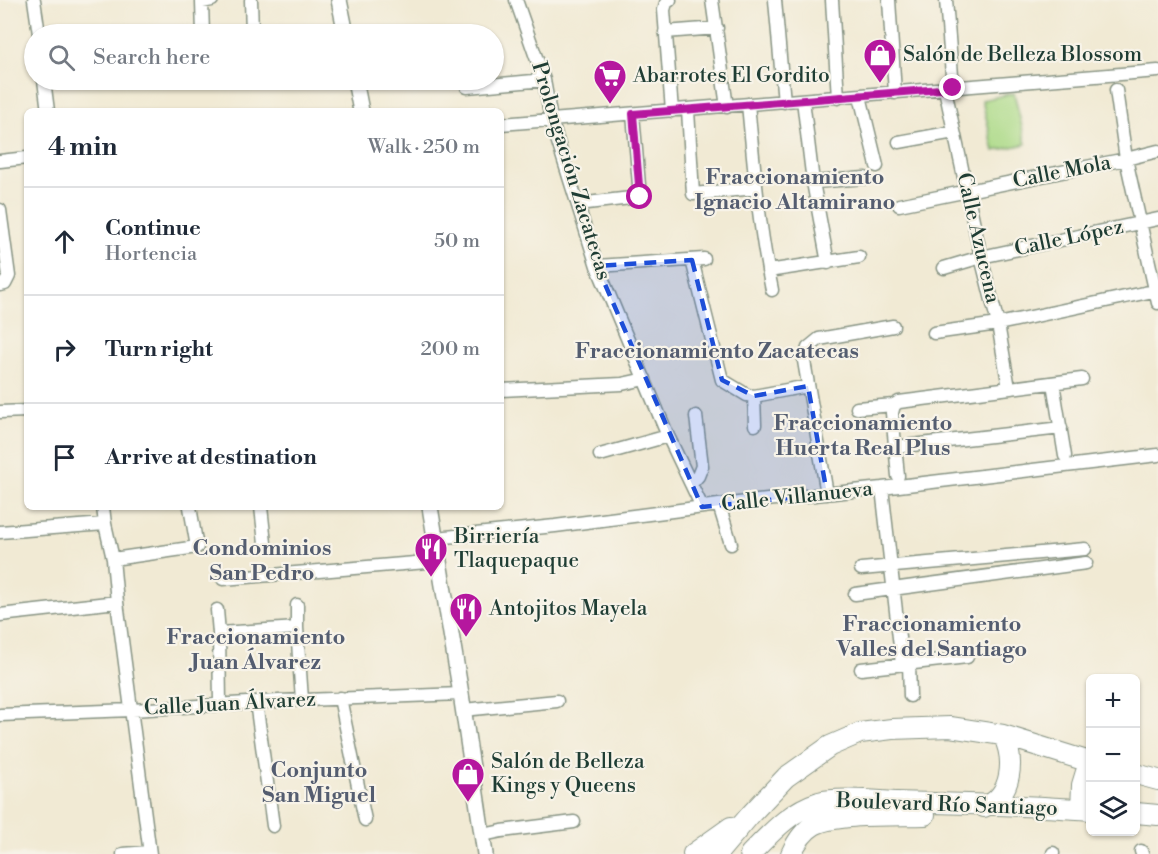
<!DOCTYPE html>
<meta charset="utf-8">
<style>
:root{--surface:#fff;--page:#f6f6f7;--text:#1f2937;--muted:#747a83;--line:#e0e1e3}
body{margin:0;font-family:"Libre Bodoni",serif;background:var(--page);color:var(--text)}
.controls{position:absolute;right:18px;bottom:18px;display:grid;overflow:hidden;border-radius:9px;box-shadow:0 2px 4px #0004}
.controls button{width:54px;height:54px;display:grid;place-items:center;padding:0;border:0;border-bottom:2px solid var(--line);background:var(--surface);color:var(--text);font:30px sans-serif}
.stop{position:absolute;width:18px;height:18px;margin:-14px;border:4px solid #b5179e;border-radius:50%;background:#fff}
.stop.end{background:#b5179e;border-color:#fff;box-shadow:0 2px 6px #0008}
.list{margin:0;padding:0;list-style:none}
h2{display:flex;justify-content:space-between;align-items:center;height:78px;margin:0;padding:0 24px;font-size:26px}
h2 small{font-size:20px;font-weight:400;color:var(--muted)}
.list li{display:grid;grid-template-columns:39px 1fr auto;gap:18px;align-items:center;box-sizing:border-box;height:108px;padding:0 24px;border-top:2px solid var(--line)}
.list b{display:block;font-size:22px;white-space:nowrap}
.list p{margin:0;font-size:20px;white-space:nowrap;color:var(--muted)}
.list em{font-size:20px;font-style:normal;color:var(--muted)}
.icon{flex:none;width:33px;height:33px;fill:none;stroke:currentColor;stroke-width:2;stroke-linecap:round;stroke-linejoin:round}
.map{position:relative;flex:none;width:1158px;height:854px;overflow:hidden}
.search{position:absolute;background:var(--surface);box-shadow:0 2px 4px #0004;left:24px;top:24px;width:480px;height:66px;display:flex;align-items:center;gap:15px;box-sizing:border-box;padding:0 21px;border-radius:33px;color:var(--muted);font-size:22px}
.panel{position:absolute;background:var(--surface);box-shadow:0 2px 4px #0004;left:24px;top:108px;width:480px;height:402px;border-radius:9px}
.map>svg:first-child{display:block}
.green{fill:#acda87;stroke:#668c5e;stroke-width:1.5}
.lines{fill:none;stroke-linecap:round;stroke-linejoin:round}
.minor-casing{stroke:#889484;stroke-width:15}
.tertiary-casing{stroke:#889484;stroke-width:18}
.primary-casing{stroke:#889484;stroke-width:22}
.minor{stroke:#fff;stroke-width:12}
.tertiary{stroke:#fff;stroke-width:15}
.primary{stroke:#fff;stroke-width:20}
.route{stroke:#b5179e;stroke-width:8}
.marked{fill:#1d4ed8;fill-opacity:0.2;stroke:#1d4ed8;stroke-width:4.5;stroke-dasharray:12 8;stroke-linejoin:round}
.labels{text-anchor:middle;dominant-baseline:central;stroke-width:4.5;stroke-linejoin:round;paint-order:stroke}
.poi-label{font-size:21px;fill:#1f3d34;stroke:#f7f3e8;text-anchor:start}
.street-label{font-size:21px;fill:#1f3d34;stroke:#f7f3e8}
.neighbourhood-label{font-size:22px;font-weight:bold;fill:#545d70;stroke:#f7f3e8}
</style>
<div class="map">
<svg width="1158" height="854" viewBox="0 0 1158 854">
<rect width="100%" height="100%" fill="#f7f3e8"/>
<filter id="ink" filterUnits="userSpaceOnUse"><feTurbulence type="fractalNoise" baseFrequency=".0167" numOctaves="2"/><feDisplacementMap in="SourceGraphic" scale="12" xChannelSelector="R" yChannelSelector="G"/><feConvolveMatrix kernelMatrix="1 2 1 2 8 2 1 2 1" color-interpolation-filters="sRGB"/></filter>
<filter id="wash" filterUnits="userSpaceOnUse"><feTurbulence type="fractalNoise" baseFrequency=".008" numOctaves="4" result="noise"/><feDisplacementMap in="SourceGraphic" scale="24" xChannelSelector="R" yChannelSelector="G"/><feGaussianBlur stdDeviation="1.35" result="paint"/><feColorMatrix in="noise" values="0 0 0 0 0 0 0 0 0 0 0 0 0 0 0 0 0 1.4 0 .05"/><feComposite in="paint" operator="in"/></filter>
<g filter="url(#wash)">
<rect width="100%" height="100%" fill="#f1ead4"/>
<path class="green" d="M1014 93 1026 144 994 151 982 100Z"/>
</g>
<g filter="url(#ink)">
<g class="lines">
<g class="minor-casing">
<path id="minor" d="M34 0 39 34
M251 0 252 32
M516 0 544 80 551 120 597 266 668 436 702 507
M670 0 666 3 664 10 672 111
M712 0 727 107
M775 0 784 102
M832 0 838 98
M889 0 895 93
M946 0 953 88
M665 32 717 28
M203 34 202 2 212 0
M44 80 48 111
M467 87 544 80
M945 89 981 257 998 324 1009 388
M1116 90 1126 159 1158 303
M860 96 877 166
M803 100 813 182 828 263
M748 104C754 167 759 229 772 290
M688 110 693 194 756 188
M501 124 1158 71
M899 142 954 132
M0 161 27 158
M813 182 865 178
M578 204 640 197 633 114
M899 205 1126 159 1158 151
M0 210 9 276 5 284 0 285
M692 260 722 380 747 395 754 396 808 386
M597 266 704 259
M944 268 981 257 1158 219
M768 271 859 257
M934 333 998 324 1158 290
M1053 383 1065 456
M501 390 622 384 645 379
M754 396 755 425
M894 405 892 413 898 476
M857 408 894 405 899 402 1082 379
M0 412 27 411
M895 447 1061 428
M600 455 668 436
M691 484 698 476 702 466 696 416
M882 488 902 664
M827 494 804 361 808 348 819 339 893 326
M719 505 731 544
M103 507 105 524 113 559 117 602 150 854
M261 507 265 543
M0 532 105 524
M436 538 555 526 719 505 882 488 1158 455
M113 559 197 547 190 507
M861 569 1085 549
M223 579 439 561
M855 594 1086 563
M297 605V628L302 700
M217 610 219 633 220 704
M0 615 117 602
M219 633 297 628
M909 663 910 696
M861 669 967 657
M340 698 365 820
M256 702 273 826
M463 710 557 701
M0 715 132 710 279 701 461 694
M483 835 502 831 574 822
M1141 851 1142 854
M1053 853V854
M123 854 149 852"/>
</g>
<g class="tertiary-casing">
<path id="tertiary" d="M339 0 346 34
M355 80 361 111
M430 507 461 694 485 854"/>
</g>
<g class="primary-casing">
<path id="primary" d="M1136 774 1158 780
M984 807C1013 796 1015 759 1003 735
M1081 809 1082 785 1089 762
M1136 813 1158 815
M693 854 731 827
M717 854 751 814 786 777 830 746 860 733 892 729 950 727 1003 735 1090 762
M750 854C771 833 790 811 819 802 837 797 877 801 897 802 962 804 1026 805 1090 810
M791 854C796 843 803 831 814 825 834 813 900 816 925 815"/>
</g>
<use href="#minor" class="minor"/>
<use href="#tertiary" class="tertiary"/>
<use href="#primary" class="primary"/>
</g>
</g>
<g class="lines" filter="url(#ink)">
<path class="route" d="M640 197 633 114 953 88"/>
</g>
<path class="marked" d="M692 260 722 380 754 396 808 386 827 494 702 507 597 266Z"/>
<defs>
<g id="shop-pin" transform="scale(1.725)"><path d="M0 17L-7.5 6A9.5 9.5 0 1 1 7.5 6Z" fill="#b5179e" stroke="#f7f3e8"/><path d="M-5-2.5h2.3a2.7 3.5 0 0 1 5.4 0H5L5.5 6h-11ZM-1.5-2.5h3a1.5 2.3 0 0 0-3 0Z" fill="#fff"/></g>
<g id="supermarket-pin" transform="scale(1.725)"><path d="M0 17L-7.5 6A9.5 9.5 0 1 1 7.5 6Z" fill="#b5179e" stroke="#f7f3e8"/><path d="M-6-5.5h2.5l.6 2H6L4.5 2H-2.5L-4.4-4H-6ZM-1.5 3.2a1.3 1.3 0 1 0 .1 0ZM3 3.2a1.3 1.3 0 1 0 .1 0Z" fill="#fff"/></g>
<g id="restaurant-pin" transform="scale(1.725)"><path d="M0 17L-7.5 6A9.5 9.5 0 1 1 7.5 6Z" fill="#b5179e" stroke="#f7f3e8"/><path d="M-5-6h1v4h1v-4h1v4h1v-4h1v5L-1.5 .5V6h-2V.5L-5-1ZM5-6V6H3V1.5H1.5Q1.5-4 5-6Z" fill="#fff"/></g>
</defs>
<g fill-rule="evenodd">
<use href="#shop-pin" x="880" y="55"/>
<use href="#supermarket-pin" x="610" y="76"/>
<use href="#restaurant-pin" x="431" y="549"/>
<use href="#restaurant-pin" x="466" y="609"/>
<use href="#shop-pin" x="468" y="774"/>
</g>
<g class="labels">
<g class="poi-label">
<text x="903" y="55">Salón de Belleza Blossom</text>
<text x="633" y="76">Abarrotes El Gordito</text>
<text x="454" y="537">Birriería<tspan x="454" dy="24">Tlaquepaque</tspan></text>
<text x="489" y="609">Antojitos Mayela</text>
<text x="491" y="762">Salón de Belleza<tspan x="491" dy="24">Kings y Queens</tspan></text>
</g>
<g class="street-label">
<text transform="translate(571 171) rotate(73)">Prolongación Zacatecas</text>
<text transform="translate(1062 172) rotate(-11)">Calle Mola</text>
<text transform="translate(978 238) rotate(77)">Calle Azucena</text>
<text transform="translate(1069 238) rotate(-12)">Calle López</text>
<text transform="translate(797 497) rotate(-6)">Calle Villanueva</text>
<text transform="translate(230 704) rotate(-3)">Calle Juan Álvarez</text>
<text transform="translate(947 805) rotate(2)">Boulevard Río Santiago</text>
</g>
<g class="neighbourhood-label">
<text x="795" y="177">Fraccionamiento<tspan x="795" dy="25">Ignacio Altamirano</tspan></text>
<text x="717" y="351">Fraccionamiento Zacatecas</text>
<text x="863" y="423">Fraccionamiento<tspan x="863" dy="25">Huerta Real Plus</tspan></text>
<text x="262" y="548">Condominios<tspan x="262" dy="25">San Pedro</tspan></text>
<text x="932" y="624">Fraccionamiento<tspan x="932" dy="25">Valles del Santiago</tspan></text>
<text x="256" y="637">Fraccionamiento<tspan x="256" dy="25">Juan Álvarez</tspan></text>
<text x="319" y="770">Conjunto<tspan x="319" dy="25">San Miguel</tspan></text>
</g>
</g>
</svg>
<div class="controls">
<button>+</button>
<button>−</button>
<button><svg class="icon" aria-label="layers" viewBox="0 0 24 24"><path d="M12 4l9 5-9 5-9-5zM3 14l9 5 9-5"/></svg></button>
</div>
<div class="stop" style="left:640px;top:197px"></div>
<div class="stop end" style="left:953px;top:88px"></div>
<div class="search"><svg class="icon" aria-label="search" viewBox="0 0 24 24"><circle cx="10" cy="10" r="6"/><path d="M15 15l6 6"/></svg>Search here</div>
<section class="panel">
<h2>4 min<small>Walk · 250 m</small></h2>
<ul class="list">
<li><svg class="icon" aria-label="ahead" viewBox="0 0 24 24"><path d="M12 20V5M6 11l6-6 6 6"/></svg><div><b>Continue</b><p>Hortencia</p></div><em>50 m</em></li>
<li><svg class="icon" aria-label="right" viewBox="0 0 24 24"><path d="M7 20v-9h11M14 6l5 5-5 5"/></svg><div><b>Turn right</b></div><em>200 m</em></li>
<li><svg class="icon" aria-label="arrive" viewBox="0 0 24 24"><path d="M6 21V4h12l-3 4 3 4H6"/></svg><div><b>Arrive at destination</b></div></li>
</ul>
</section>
</div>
